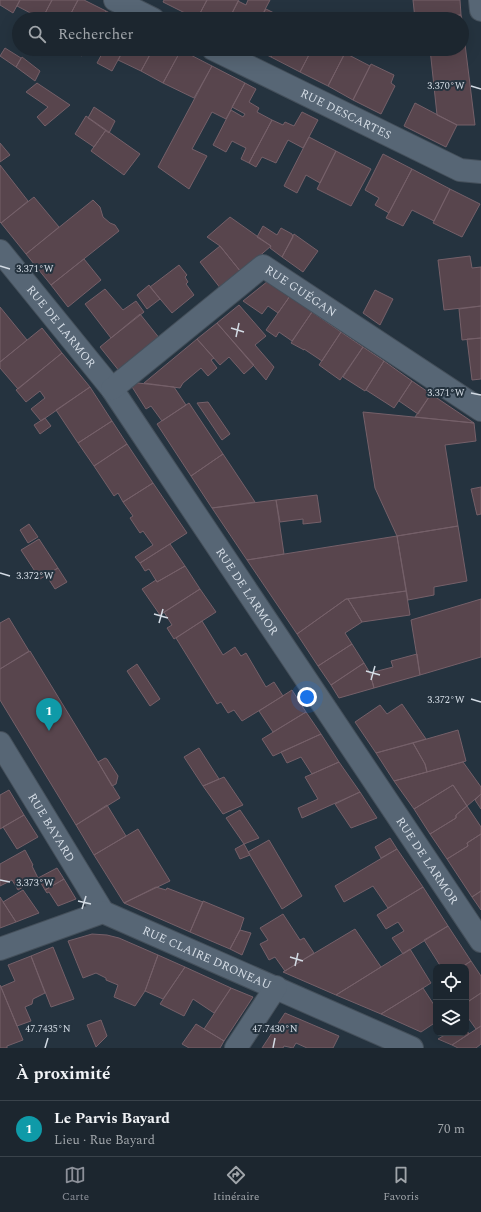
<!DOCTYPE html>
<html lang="fr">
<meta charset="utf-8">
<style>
:root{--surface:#1c262f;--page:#29323b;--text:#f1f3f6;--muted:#a0a5aa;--line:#3a434b;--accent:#8c9099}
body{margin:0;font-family:Spectral,serif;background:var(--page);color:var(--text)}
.controls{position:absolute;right:12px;bottom:12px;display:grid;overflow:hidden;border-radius:8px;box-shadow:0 4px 16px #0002}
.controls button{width:36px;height:36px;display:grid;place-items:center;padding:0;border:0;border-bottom:1px solid var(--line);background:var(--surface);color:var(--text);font:20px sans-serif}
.you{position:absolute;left:307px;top:697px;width:14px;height:14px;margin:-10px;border:3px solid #fff;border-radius:50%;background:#1a73e8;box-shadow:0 0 0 6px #1a73e833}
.badge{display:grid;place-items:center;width:26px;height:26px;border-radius:50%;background:var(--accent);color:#fff;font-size:13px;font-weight:700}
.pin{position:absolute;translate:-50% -33px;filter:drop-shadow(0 1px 2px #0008)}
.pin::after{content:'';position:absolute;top:21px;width:14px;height:12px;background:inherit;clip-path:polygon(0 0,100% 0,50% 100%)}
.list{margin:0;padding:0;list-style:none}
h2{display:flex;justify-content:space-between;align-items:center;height:52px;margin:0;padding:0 16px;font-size:17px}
h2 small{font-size:13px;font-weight:400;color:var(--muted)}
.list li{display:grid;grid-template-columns:26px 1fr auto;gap:12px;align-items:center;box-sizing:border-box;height:56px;padding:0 16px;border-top:1px solid var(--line)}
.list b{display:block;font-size:15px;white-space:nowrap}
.list p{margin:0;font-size:13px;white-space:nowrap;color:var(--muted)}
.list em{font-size:13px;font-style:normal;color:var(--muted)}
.icon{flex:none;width:22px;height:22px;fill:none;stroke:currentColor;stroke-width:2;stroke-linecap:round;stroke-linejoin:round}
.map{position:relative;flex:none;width:481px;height:1048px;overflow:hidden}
.search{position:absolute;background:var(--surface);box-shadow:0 4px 16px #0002;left:12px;right:12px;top:12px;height:44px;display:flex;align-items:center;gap:10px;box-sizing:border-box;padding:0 14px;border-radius:22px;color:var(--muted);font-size:15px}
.sheet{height:108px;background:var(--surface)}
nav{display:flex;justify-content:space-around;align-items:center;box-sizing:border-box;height:56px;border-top:1px solid var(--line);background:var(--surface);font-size:11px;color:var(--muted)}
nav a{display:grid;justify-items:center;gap:2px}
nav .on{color:var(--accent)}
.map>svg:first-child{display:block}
.building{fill:#58454d;stroke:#756069}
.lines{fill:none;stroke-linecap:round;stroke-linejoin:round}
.minor-casing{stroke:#45505b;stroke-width:24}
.minor{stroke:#576675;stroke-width:22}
.ticks{fill:none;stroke:#d3dbe4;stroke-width:1.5}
.labels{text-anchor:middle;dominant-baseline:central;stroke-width:4;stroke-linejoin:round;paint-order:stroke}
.street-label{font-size:12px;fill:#d3dbe4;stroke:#25333f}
.ticks-label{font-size:10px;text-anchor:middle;fill:#d3dbe4;stroke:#25333f;stroke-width:4;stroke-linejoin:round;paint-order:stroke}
</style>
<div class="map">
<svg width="481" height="1048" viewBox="0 0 481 1048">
<rect width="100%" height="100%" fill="#25333f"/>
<path class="building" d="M0 0H20L13 13 0 5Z
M20 0H52L42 19 17 6Z
M52 0H78L68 19H42Z
M78 0H84L106 11 102 19H68Z
M164 0H207L197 19 163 2Z
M207 0H239L229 19H197Z
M248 0H270L260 19H229L238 1 246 5Z
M413 0H460L461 15 415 19Z
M266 9 286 19H260Z
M106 11 121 19H102Z
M461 15 462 19H427Z
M462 20 475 125H457L437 115 430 49H462Z
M5 48 21 58 16 67 0 56Z
M70 49H86L82 56Z
M102 49H124L112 71 97 63 104 50Z
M124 49H153L141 71 118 60Z
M153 49 181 50 163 83 141 71Z
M255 49H275L271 57Z
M275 49H312L300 72 271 57Z
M312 49H338L345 53 328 86 300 72Z
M181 50 212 66 194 98 163 83Z
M345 53 370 66 353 100 328 86Z
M22 57 40 71 35 81 16 67Z
M371 64 394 75 391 83 395 86 381 114 353 100Z
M212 66 245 83 226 119 212 112 192 149 207 156 189 189 158 167Z
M37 83 70 105 45 126 37 117 48 107 26 92Z
M245 83 256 89 249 102 259 108 257 112 272 120 249 163 241 159 246 148 232 141 226 152 213 145 231 110 243 117 245 114 232 107Z
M415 103 457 125 446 147 404 126Z
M94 107 115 121 109 133 88 118Z
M302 112 318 120 303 148 288 140 276 163 262 157 256 167 249 163 272 120 283 125 285 122 294 126Z
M86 116 106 130 94 147 75 134Z
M106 130 140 154 124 175 91 151Z
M309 137 336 151 320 183 306 175 297 193 284 186Z
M0 143 10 155 0 162Z
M336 151 371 169 351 206 317 189Z
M383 154 412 169 389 213 375 205 379 198 365 190Z
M0 165 28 201 1 223 0 222Z
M412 169 450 189 434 221 412 210 403 226 386 218Z
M450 189 480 204 462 237 433 223Z
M34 197 59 227 26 254 1 223Z
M93 200 100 207 103 217 110 223 115 225 119 231 51 285 26 254Z
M230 217 271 246 241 272 220 246 207 237Z
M263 226 277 235 281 228 292 234 293 237 282 257 270 248 271 246 257 237Z
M294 234 318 251 303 272 282 257Z
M220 246 241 272 221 289 200 262Z
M470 256 472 268 481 267V306L444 310 438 260Z
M84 259 101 280 68 307 51 285Z
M179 265 187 275 185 277 188 282 186 284 194 295 172 313 150 287Z
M268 281 290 296 278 313 268 306 262 314 243 301Z
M149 285 160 299 147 309 137 295Z
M105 289 123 310 136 301 144 312 111 338 85 304Z
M375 290 393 299 380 325 363 313Z
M290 296 312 312 292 341 279 332 276 337 266 330Z
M239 305 266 336 255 345 274 367 266 380 217 323Z
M481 306V338L462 340 459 309Z
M0 307 27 340 0 362Z
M312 312 341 332 322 361 304 349V350L291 343Z
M140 314 160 339 120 372 100 347Z
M217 323 254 365 244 374 229 357 220 365 197 339Z
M42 328 62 353 18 389 0 368V362Z
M341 332 363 347 340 380 319 365Z
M481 338V379L472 380 467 339Z
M197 339 214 358 211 360 217 368 208 376 201 368 183 383 180 388 144 383Z
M363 347 384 361 365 391 343 377Z
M62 353 90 387 41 421 31 409 45 398 40 391 26 402 16 390Z
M384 361 412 381 394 408 366 390Z
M412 381 431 394 418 414 399 401Z
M129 382 174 387 186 405 162 421 151 406 146 409Z
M90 387 112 421 78 443 56 410Z
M431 394 474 423 415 417Z
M208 402 230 434 222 440 197 403Z
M189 403 223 454 191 476 157 424Z
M363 412 474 423 476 441 445 445 458 526 397 536 375 488Z
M45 418 51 426 40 434 34 425Z
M112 421 127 444 94 466 78 443Z
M127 444 153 483 123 502 118 493 114 496 94 466Z
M223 454 255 502 212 508 191 476Z
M153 483 187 533 140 563 135 557 153 545 143 531 140 533 130 518 133 516 123 502Z
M481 487V514L477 515 471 489Z
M317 495 321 522 303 524V519L280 522 276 500Z
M276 500 284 554 247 560 212 508Z
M29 524 38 537 28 543 20 530Z
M458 526 467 581 434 587V595L408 600 397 536Z
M397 536 406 591 346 599 297 634 247 560Z
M39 539 58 568 40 579 21 550Z
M170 544 185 566 157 582 149 569 145 571 140 563Z
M185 566 200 589 160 615 142 589 156 580 157 582Z
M58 568 67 582 55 589 46 575Z
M200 589 216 612 174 639 167 628 172 625 164 612Z
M406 591 410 615 362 622 348 599Z
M346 599H348L362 622 345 633 352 644 318 666 297 634Z
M481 599V657L420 675 411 620Z
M9 618 29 651 0 669V623Z
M202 621 223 655 235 647 241 656 246 653 266 687 274 682 283 696 242 721 234 710 228 713 221 702 217 704 176 638Z
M352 644 364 663 331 685 318 666Z
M30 651 120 798 76 825 0 700V669Z
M417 654 420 675 374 688 370 673 393 667 391 661Z
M364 663 370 673 374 688 339 698 331 685Z
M137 664 160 699 150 706 127 671Z
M292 690 306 712 273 732 259 711Z
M402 704 426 739 376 753 355 722 380 705 387 714Z
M306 712 321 734 273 756 262 739Z
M458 730 466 761 427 772 425 764 413 743Z
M321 734 339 762 312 774 301 757 287 763 281 752Z
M413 743 425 764 427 772 394 781 376 753Z
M199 748 219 779 203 786 184 757Z
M105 758 107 759 118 776 116 784 112 786 98 762Z
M339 762 360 792 302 818 298 808 318 799 305 777Z
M463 762 481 787V794L467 806 453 785 414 809 394 781Z
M224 777 243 805 223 814 203 786Z
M453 785 467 806 456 815V818L430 834 414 809Z
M9 790 24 815 0 829V795Z
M360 792 377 818 351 828 335 804Z
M481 794V809L475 800Z
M107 805 126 836 94 855 76 825Z
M467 806 481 827V834L467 843 468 846 447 859 430 834 456 818V815Z
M240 810 259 838 244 844 226 818Z
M24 815 38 837 17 849 3 827Z
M138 829 170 881 124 903 94 855Z
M481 834V891L472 897 447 859 468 846 467 843Z
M390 838 397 849 381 858 375 847Z
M269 840 302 896 282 909 248 852Z
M244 844 250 855 240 859 235 849Z
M397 849 423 887 388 908 373 886 344 902 335 886Z
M25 850 33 865 32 866 38 878 18 890 12 880 0 886V864Z
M57 868 64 879 45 890 38 878Z
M64 879 76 899 58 906 49 892 47 893 45 890Z
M156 887 166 890 167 888 203 902 190 932 124 903Z
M423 887 448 926 403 954 392 938 404 931 398 922 386 929 377 915Z
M23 890 39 913 16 922 3 902Z
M481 891V910L472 897Z
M0 897 16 922 0 928Z
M203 901 244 918 240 930 230 949 190 932Z
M283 914 300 940 304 938 314 953 285 971 275 957 269 960 260 944 268 940 260 928Z
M448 926 471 961 462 967H441L424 940Z
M355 929 381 967 336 995 283 972Z
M240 930 251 933 242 955 230 949Z
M92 934 107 935 119 938 158 955 145 991 135 1006 114 997 118 985 106 980V978L96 973 83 978 68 941Z
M53 947 74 999 51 1007 31 956Z
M410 949 431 983 423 988 381 1014 336 995Z
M158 955 185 967 163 999 145 991Z
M31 956 45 993 33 999 32 1004 25 1007 31 1021 17 1026 1 987 15 981 8 965Z
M471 961 481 976V993L466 1003V967H462Z
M185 967 231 988 214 1013 193 999 184 1016 160 1004Z
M0 985 23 1040 7 1046V1048H0Z
M231 988 253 997 224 1041 204 1029Z
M423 988 436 1008V1022L421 1032 381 1014Z
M481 993V1026L476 1029 466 1015V1003Z
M285 1013 339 1036 333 1048H307L296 1043 293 1048 284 1046 283 1048H262Z
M101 1020 107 1036 96 1047 87 1025Z
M196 1024 224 1041 220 1048H189L182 1044Z
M481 1026V1044L476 1048H458L452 1045Z
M466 1029 469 1034 452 1045 438 1039 448 1033H466Z"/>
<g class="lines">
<g class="minor-casing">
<g id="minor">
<path d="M115 0 153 19"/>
<path d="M480 0 481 10"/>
<path id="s1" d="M213 49 460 170 481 172"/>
<path id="s2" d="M0 251 112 389 481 941"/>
<path id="s3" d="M112 389 263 266 481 410"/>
<path id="s4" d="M0 743 103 912"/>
<path id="s5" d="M0 949 103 912 412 1048"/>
<path d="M236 1048 276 987"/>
</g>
</g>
<use href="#minor" class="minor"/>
</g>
<path class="ticks" d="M471 86 481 89M0 266 10 269M231 328 244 332M236 337 239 323M471 393 481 395M0 573 10 576M154 614 168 618M159 623 163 609M366 671 380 675M371 680 375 666M471 699 481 702M0 880 10 882M78 901 91 904M82 909 86 896M290 957 303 961M295 966 298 953M45 1048 48 1038M273 1048 275 1038"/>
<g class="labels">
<g class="street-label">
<text stroke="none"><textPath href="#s1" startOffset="148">RUE DESCARTES</textPath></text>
<text stroke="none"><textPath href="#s3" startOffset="240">RUE GUÉGAN</textPath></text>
<text stroke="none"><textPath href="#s2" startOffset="97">RUE DE LARMOR</textPath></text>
<text stroke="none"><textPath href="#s2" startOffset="421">RUE DE LARMOR</textPath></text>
<text stroke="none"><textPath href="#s4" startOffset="99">RUE BAYARD</textPath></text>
<text stroke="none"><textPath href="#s2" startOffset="745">RUE DE LARMOR</textPath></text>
<text stroke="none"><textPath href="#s5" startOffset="223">RUE CLAIRE DRONEAU</textPath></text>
</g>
</g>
<g class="ticks-label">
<text x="446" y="89">3.370°W</text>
<text x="35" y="272">3.371°W</text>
<text x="446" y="396">3.371°W</text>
<text x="35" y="579">3.372°W</text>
<text x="446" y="703">3.372°W</text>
<text x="35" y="886">3.373°W</text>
<text x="48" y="1032">47.7435°N</text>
<text x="275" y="1032">47.7430°N</text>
</g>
</svg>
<div class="controls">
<button><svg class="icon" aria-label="locate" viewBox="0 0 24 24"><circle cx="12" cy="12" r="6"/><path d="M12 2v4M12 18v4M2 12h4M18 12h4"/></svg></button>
<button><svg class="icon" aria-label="layers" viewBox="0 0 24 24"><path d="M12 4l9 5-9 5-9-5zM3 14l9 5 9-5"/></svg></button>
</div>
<div class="you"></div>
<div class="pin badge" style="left:49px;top:731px;background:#0f9aa8">1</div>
<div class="search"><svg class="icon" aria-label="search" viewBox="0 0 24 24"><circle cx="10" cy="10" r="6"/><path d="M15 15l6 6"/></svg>Rechercher</div>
</div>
<section class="sheet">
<h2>À proximité<small></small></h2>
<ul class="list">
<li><span class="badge" style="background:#0f9aa8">1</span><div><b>Le Parvis Bayard</b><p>Lieu · Rue Bayard</p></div><em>70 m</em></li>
</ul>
</section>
<nav>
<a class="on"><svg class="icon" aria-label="map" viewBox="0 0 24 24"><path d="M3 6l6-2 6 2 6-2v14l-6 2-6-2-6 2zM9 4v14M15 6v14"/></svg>Carte</a>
<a><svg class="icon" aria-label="directions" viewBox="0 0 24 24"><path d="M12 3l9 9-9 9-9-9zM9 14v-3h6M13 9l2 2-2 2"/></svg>Itinéraire</a>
<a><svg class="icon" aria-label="saved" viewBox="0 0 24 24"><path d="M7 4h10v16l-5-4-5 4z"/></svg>Favoris</a>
</nav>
